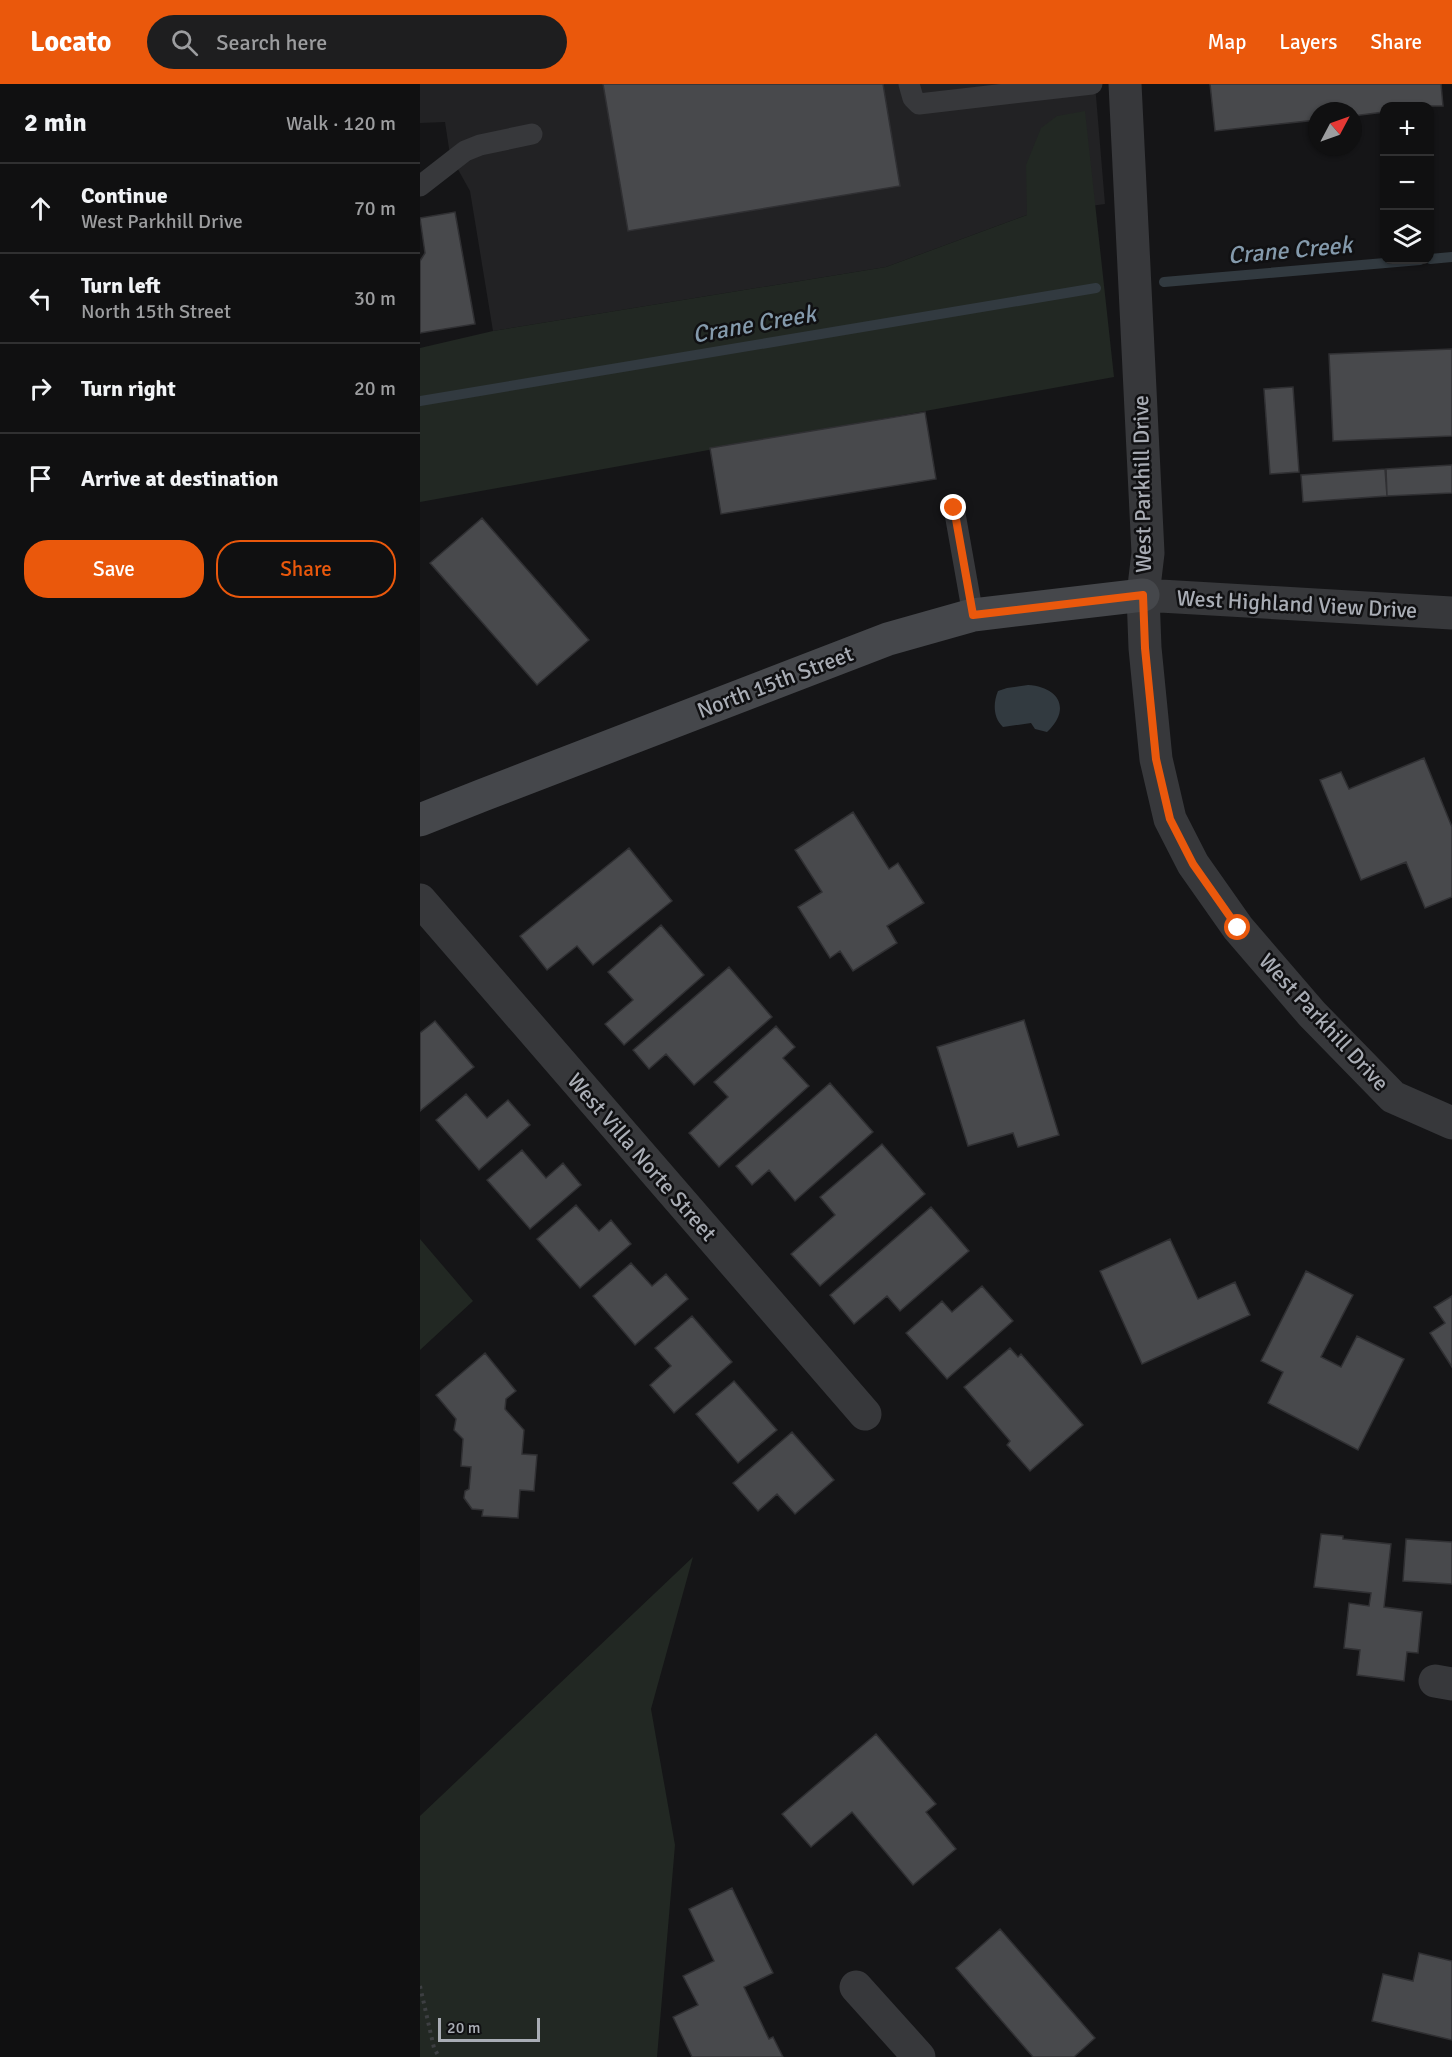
<!DOCTYPE html>
<meta charset="utf-8">
<style>
:root{--surface:#101011;--page:#1e1e1f;--text:#f1f3f6;--muted:#9c9d9f;--line:#303031;--accent:#ea580c}
body{margin:0;font-family:Signika,sans-serif;background:var(--page);color:var(--text)}
.controls{position:absolute;right:18px;top:18px;display:grid;overflow:hidden;border-radius:12px;box-shadow:0 2px 4px #0004}
.controls button{width:54px;height:54px;display:grid;place-items:center;padding:0;border:0;border-bottom:2px solid var(--line);background:var(--surface);color:var(--text);font:30px sans-serif}
.compass{position:absolute;left:888px;top:18px;width:54px;height:54px;border-radius:50%;background:var(--surface);box-shadow:0 2px 4px #0004;rotate:49deg}
.scale{position:absolute;left:18px;bottom:15px;width:102px;box-sizing:border-box;padding-left:6px;border:3px solid #a9adb5;border-top:0;font-size:16px;line-height:21px;white-space:nowrap;color:#a9adb5;-webkit-text-stroke:4px #101012;paint-order:stroke}
.stop{position:absolute;width:18px;height:18px;margin:-14px;border:4px solid #ea580c;border-radius:50%;background:#fff}
.stop.end{background:#ea580c;border-color:#fff;box-shadow:0 2px 6px #0008}
.list{margin:0;padding:0;list-style:none}
h2{display:flex;justify-content:space-between;align-items:center;height:78px;margin:0;padding:0 24px;font-size:26px}
h2 small{font-size:20px;font-weight:400;color:var(--muted)}
.list li{display:grid;grid-template-columns:39px 1fr auto;gap:18px;align-items:center;box-sizing:border-box;height:90px;padding:0 24px;border-top:2px solid var(--line)}
.list b{display:block;font-size:22px;white-space:nowrap}
.list p{margin:0;font-size:20px;white-space:nowrap;color:var(--muted)}
.list em{font-size:20px;font-style:normal;color:var(--muted)}
.actions{display:flex;gap:12px;padding:18px 24px}
.actions a{flex:1;padding:14px 0;border:2px solid var(--accent);border-radius:24px;text-align:center;font-size:21px;color:var(--accent)}
.actions .main{background:var(--accent);color:#fff}
.icon{flex:none;width:33px;height:33px;fill:none;stroke:currentColor;stroke-width:2;stroke-linecap:round;stroke-linejoin:round}
.map{position:relative;flex:none;width:1032px;height:1973px;overflow:hidden}
header{display:flex;align-items:center;gap:36px;box-sizing:border-box;height:84px;padding:0 30px;background:var(--accent);color:#fff}
header strong{font-size:28px}
nav{display:flex;gap:33px;margin-inline-start:auto;font-size:21px}
.search{width:420px;height:54px;background:var(--page);display:flex;align-items:center;gap:15px;box-sizing:border-box;padding:0 21px;border-radius:33px;color:var(--muted);font-size:22px}
main{display:flex}
aside{flex:1;background:var(--surface)}
.map>svg:first-child{display:block}
.built{fill:#222224}
.green{fill:#222823}
.water{fill:#323a40}
.lines{fill:none;stroke-linecap:round;stroke-linejoin:round}
.stream{stroke:#323a40;stroke-width:10}
.building{fill:#48494c;stroke:#303033;stroke-width:1.5}
.path{stroke:#3d3f42;stroke-width:4;stroke-dasharray:3 4.5;stroke-linecap:butt}
.lane{stroke:#37383b;stroke-width:21}
.street{stroke:#37383b;stroke-width:33}
.secondary{stroke:#45474b;stroke-width:33}
.route{stroke:#ea580c;stroke-width:8}
.labels{text-anchor:middle;dominant-baseline:central;stroke-width:5;stroke-linejoin:round;paint-order:stroke}
.street-label{font-size:22px;fill:#a9adb5;stroke:#101012}
.water-label{font-size:24px;font-style:italic;fill:#849aac;stroke:#101012}
</style>
<header>
<strong>Locato</strong>
<div class="search"><svg class="icon" aria-label="search" viewBox="0 0 24 24"><circle cx="10" cy="10" r="6"/><path d="M15 15l6 6"/></svg>Search here</div>
<nav><a>Map</a><a>Layers</a><a>Share</a></nav>
</header>
<main>
<aside>
<h2>2 min<small>Walk · 120 m</small></h2>
<ul class="list">
<li><svg class="icon" aria-label="ahead" viewBox="0 0 24 24"><path d="M12 20V5M6 11l6-6 6 6"/></svg><div><b>Continue</b><p>West Parkhill Drive</p></div><em>70 m</em></li>
<li><svg class="icon" aria-label="left" viewBox="0 0 24 24"><path d="M17 20v-9H6M10 6l-5 5 5 5"/></svg><div><b>Turn left</b><p>North 15th Street</p></div><em>30 m</em></li>
<li><svg class="icon" aria-label="right" viewBox="0 0 24 24"><path d="M7 20v-9h11M14 6l5 5-5 5"/></svg><div><b>Turn right</b></div><em>20 m</em></li>
<li><svg class="icon" aria-label="arrive" viewBox="0 0 24 24"><path d="M6 21V4h12l-3 4 3 4H6"/></svg><div><b>Arrive at destination</b></div></li>
</ul>
<div class="actions"><a class="main">Save</a><a>Share</a></div>
</aside>
<div class="map">
<svg width="1032" height="1973" viewBox="0 0 1032 1973">
<rect width="100%" height="100%" fill="#151517"/>
<path class="built" d="M0 0H675L685 120 607 131 466 183 73 247 50 107 30 71 25 38 0 39Z"/>
<path class="green" d="M665 27 694 293 0 418V264L73 247 466 183 607 131 606 81 621 44 637 32Z
M0 1155 53 1217 0 1266Z
M273 1473 231 1625 255 1761 237 1973H0V1732Z"/>
<path class="water" d="M608 601C640 603 651 626 627 648L615 645 611 639 583 643C573 634 573 619 578 607L587 604Z"/>
<g class="lines">
<path class="stream" d="M1010 175 1032 173
M744 198 1000 176
M0 317 676 204"/>
</g>
<path class="building" d="M183 0H463L480 102 208 147Z
M790 0H1021L1023 22H964V28L933 32V27H897V36L795 47Z
M35 128 55 240 0 249V177L5 169 0 134Z
M1032 265V352L913 357 909 270Z
M873 303 879 388 850 390 844 305Z
M505 328 516 395 301 430 290 364Z
M1032 381V409L967 412 966 385Z
M965 385 967 412 883 418 881 391Z
M62 434 169 556 117 601 10 479Z
M1004 674 1032 743V813L1005 824 986 778 941 796 900 696 921 688 929 705Z
M433 728 469 785 478 779 504 819 467 842 477 859 433 887 420 867 410 874 378 823 402 808 375 766Z
M209 764 252 817 173 881 157 862 127 886 100 852Z
M241 841 284 891 204 961 185 940 213 916 188 888Z
M309 883 352 933 274 1001 246 970 229 985 213 966Z
M604 936 639 1051 598 1063 593 1049 548 1062 517 963Z
M15 937 54 983 0 1027V949Z
M356 942 375 963 363 974 389 1002 299 1083 269 1049 308 1013 294 998Z
M410 999 453 1048 375 1117 349 1086 332 1101 316 1082Z
M46 1010 67 1034 88 1016 110 1041 59 1086 16 1036Z
M462 1060 505 1110 400 1202 371 1170 415 1131 400 1113Z
M102 1066 126 1094 143 1079 161 1101 110 1145 67 1096Z
M156 1121 179 1147 191 1136 211 1160 160 1204 117 1155Z
M511 1123 549 1167 480 1227 467 1212 434 1240 410 1211Z
M750 1155 778 1215 815 1198 830 1231 722 1280 680 1187Z
M211 1179 232 1202 246 1190 268 1215 215 1261 173 1212Z
M886 1187 933 1211 901 1273 921 1283 937 1252 984 1275 938 1366 848 1319 863 1288 841 1277Z
M562 1202 593 1237 527 1295 486 1249 522 1217 532 1228Z
M1032 1212V1283L1010 1249 1025 1239 1014 1223Z
M272 1232 312 1278 254 1329 230 1301 251 1282 235 1264Z
M590 1264 598 1273 601 1270 663 1341 610 1387 587 1361 590 1357 544 1303Z
M65 1269 96 1307 86 1315 85 1325 104 1346 102 1370 117 1371 114 1407 100 1406 98 1434 62 1432 63 1426 52 1425 44 1414 45 1407 49 1405 51 1383 41 1382 43 1355 34 1346 36 1335 16 1311Z
M314 1297 357 1346 318 1379 276 1330Z
M372 1348 414 1396 375 1430 357 1410 338 1427 313 1399Z
M901 1450 923 1452V1455L971 1460 964 1523 1002 1528 998 1569 987 1568 984 1597 937 1591 940 1566 924 1564 929 1519 949 1522 951 1509 894 1503Z
M986 1455 1032 1458V1500L983 1497Z
M456 1650 516 1720 506 1728 536 1765 493 1801 432 1728 391 1763 362 1730Z
M312 1804 353 1889 324 1903 349 1955 353 1953 363 1973H272L253 1933 278 1921 263 1892 294 1877 269 1825Z
M580 1845 675 1954 654 1973H613L536 1884Z
M999 1869 1032 1877V1956L952 1937 963 1890 993 1897Z"/>
<g class="lines">
<path class="path" d="M0 1902 14 1964 19 1973"/>
<path class="lane" d="M489 0 493 14 499 20 672 0
M0 102 45 67 60 61 112 50
M534 424 553 531"/>
<path class="street" d="M705 0 728 469 723 511 725 564 736 675 750 735 773 780 818 844 892 930 973 1013 1032 1039
M723 511 1032 529
M0 816 445 1330
M1015 1597 1032 1600
M436 1903 499 1973"/>
<path class="secondary" d="M0 736 63 711 468 555 553 531 723 511"/>
</g>
<g class="lines">
<path class="route" d="M534 424 553 531 723 511 725 564 736 675 750 735 773 780 818 844"/>
</g>
<g class="labels">
<g class="street-label">
<text transform="translate(722 400) rotate(-91)">West Parkhill Drive</text>
<text transform="translate(877 520) rotate(3)">West Highland View Drive</text>
<text transform="translate(355 598) rotate(-21)">North 15th Street</text>
<text transform="translate(904 938) rotate(47)">West Parkhill Drive</text>
<text transform="translate(222 1073) rotate(49)">West Villa Norte Street</text>
</g>
<g class="water-label">
<text transform="translate(870 166) rotate(-5)">Crane Creek</text>
<text transform="translate(334 240) rotate(-10)">Crane Creek</text>
</g>
</g>
</svg>
<div class="controls">
<button>+</button>
<button>−</button>
<button><svg class="icon" aria-label="layers" viewBox="0 0 24 24"><path d="M12 4l9 5-9 5-9-5zM3 14l9 5 9-5"/></svg></button>
</div>
<svg class="compass" viewBox="-18 -18 36 36"><path d="M0-13l5 13h-10z" fill="#e53935"/><path d="M0 13l5-13h-10z" fill="#9c9d9f"/></svg>
<div class="scale">20 m</div>
<div class="stop" style="left:818px;top:844px"></div>
<div class="stop end" style="left:534px;top:424px"></div>
</div>
</main>
